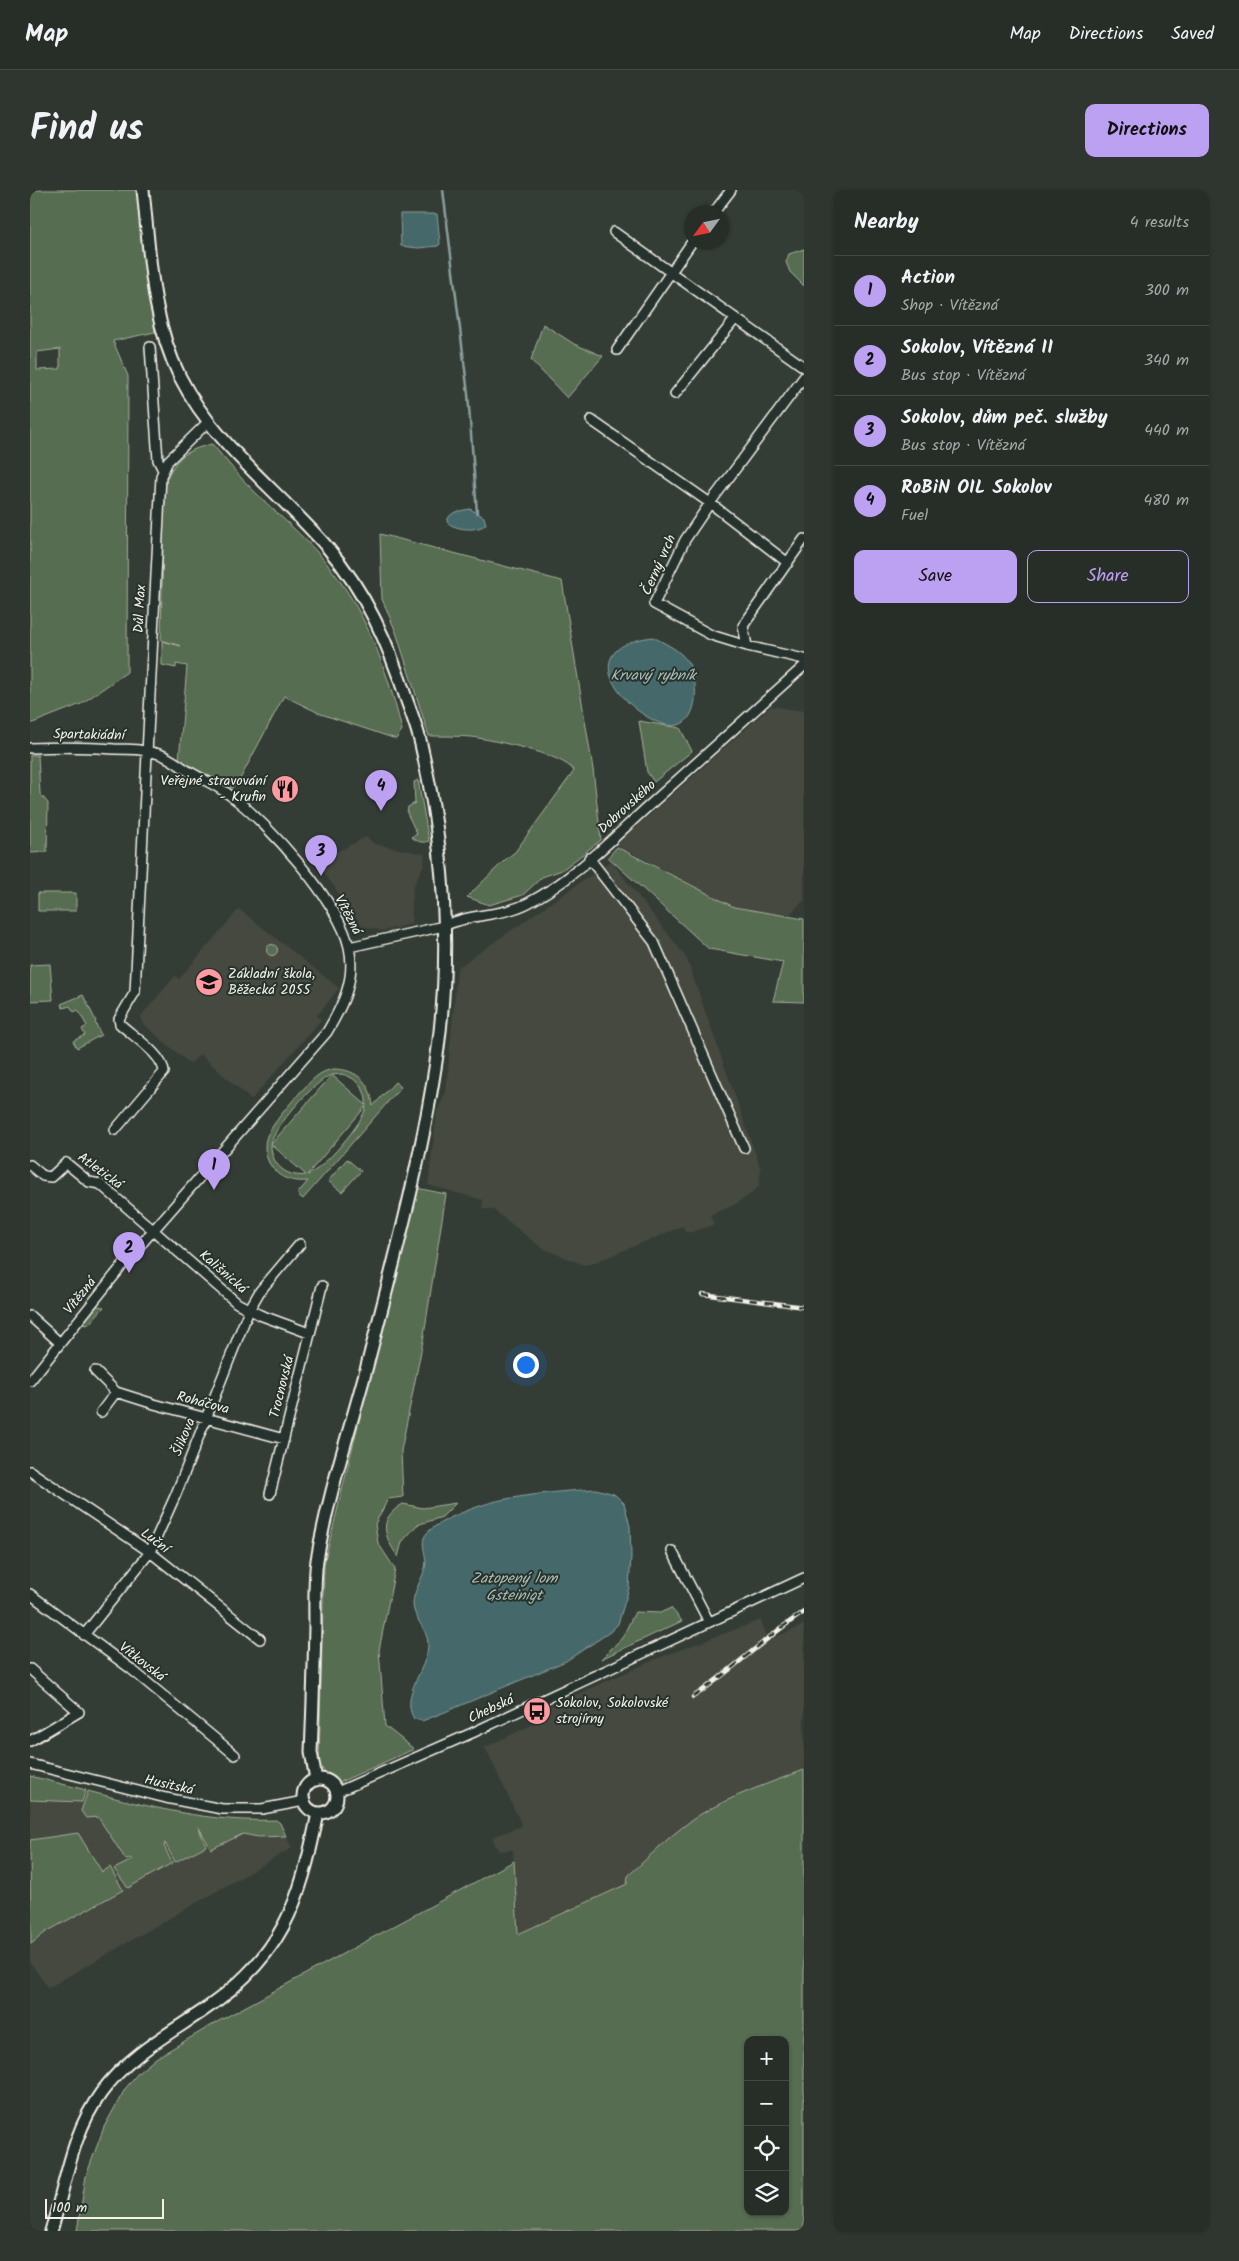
<!DOCTYPE html>
<meta charset="utf-8">
<style>
:root{--surface:#272e28;--page:#2f3630;--text:#f1f3f6;--muted:#a4a8a8;--line:#434a45;--accent:#bca0f2}
body{margin:0;font-family:Kalam,sans-serif;background:var(--page);color:var(--text)}
.controls{position:absolute;right:15px;bottom:15px;display:grid;overflow:hidden;border-radius:10px;box-shadow:0 1px 4px #0004}
.controls button{width:45px;height:45px;display:grid;place-items:center;padding:0;border:0;border-bottom:1px solid var(--line);background:var(--surface);color:var(--text);font:25px sans-serif}
.compass{position:absolute;left:654px;top:15px;width:45px;height:45px;border-radius:50%;background:var(--surface);box-shadow:0 1px 4px #0004;rotate:237deg}
.scale{position:absolute;left:15px;bottom:12px;width:119px;box-sizing:border-box;padding-left:5px;border:2px solid #f4f1e8;border-top:0;font-size:14px;line-height:18px;white-space:nowrap;color:#f4f1e8;-webkit-text-stroke:4px #26332d;paint-order:stroke}
.you{position:absolute;left:495px;top:1174px;width:18px;height:18px;margin:-12px;border:4px solid #fff;border-radius:50%;background:#1a73e8;box-shadow:0 0 0 8px #1a73e833}
.badge{display:grid;place-items:center;width:32px;height:32px;border-radius:50%;background:var(--accent);color:#111;font-size:16px;font-weight:700}
.pin{position:absolute;translate:-50% -41px;filter:drop-shadow(0 1px 2px #0008)}
.pin::after{content:'';position:absolute;top:26px;width:18px;height:15px;background:inherit;clip-path:polygon(0 0,100% 0,50% 100%)}
.list{margin:0;padding:0;list-style:none}
h2{display:flex;justify-content:space-between;align-items:center;height:65px;margin:0;padding:0 20px;font-size:21px}
h2 small{font-size:16px;font-weight:400;color:var(--muted)}
.list li{display:grid;grid-template-columns:32px 1fr auto;gap:15px;align-items:center;box-sizing:border-box;height:70px;padding:0 20px;border-top:1px solid var(--line)}
.list b{display:block;font-size:19px;white-space:nowrap}
.list p{margin:0;font-size:16px;white-space:nowrap;color:var(--muted)}
.list em{font-size:16px;font-style:normal;color:var(--muted)}
.actions{display:flex;gap:10px;padding:15px 20px}
.actions a{flex:1;padding:11px 0;border:1px solid var(--accent);border-radius:10px;text-align:center;font-size:18px;color:var(--accent)}
.actions .main{background:var(--accent);color:#111}
.icon{flex:none;width:28px;height:28px;fill:none;stroke:currentColor;stroke-width:2;stroke-linecap:round;stroke-linejoin:round}
.map{position:relative;flex:none;width:774px;height:2041px;overflow:hidden;border-radius:10px}
header{display:flex;align-items:center;gap:30px;box-sizing:border-box;height:70px;padding:0 25px;background:var(--surface);border-bottom:1px solid var(--line)}
header strong{font-size:24px}
nav{display:flex;gap:28px;margin-inline-start:auto;font-size:18px}
.intro{display:flex;align-items:center;justify-content:space-between;box-sizing:border-box;height:120px;padding:0 30px}
h1{margin:0;font-size:35px}
.button{padding:12px 22px;border-radius:10px;background:var(--accent);color:#111;font-size:18px;font-weight:700}
main{display:flex;gap:30px;padding:0 30px}
aside{flex:1;background:var(--surface);border-radius:10px;box-shadow:0 1px 4px #0004}
.map>svg:first-child{display:block}
.built{fill:#45483f}
.green{fill:#576d51;stroke:#a6af9c;fill-rule:evenodd}
.water{fill:#45696b;stroke:#8b9f9d}
.lines{fill:none;stroke-linecap:round;stroke-linejoin:round}
.stream{stroke:#8b9f9d;stroke-width:2.5}
.minor-casing{stroke:#f4f1e8;stroke-width:12}
.major-casing{stroke:#f4f1e8;stroke-width:15}
.minor{stroke:#26332d;stroke-width:9}
.major{stroke:#26332d;stroke-width:11}
.rail-casing{stroke:#f4f1e8;stroke-width:4.5}
.rail{stroke:#26332d;stroke-width:2.5;stroke-dasharray:8;stroke-linecap:butt}
.labels{text-anchor:middle;dominant-baseline:central;stroke-width:4;stroke-linejoin:round;paint-order:stroke}
.street-label{font-size:14px;fill:#f4f1e8;stroke:#26332d}
.poi-label{font-size:14px;fill:#f4f1e8;stroke:#26332d;text-anchor:start}
.water-label{font-size:15px;font-style:italic;fill:#aebbb6;stroke:#26332d}
</style>
<header>
<strong>Map</strong>
<nav><a>Map</a><a>Directions</a><a>Saved</a></nav>
</header>
<div class="intro"><h1>Find us</h1><a class="button">Directions</a></div>
<main>
<div class="map">
<svg width="774" height="2041" viewBox="0 0 774 2041">
<rect width="100%" height="100%" fill="#343d35"/>
<filter id="ink" filterUnits="userSpaceOnUse"><feTurbulence type="fractalNoise" baseFrequency=".02" numOctaves="2"/><feDisplacementMap in="SourceGraphic" scale="10" xChannelSelector="R" yChannelSelector="G"/><feConvolveMatrix kernelMatrix="1 2 1 2 8 2 1 2 1" color-interpolation-filters="sRGB"/></filter>
<g filter="url(#ink)">
<path class="built" d="M741 516 774 521V710L754 730 692 714 646 686 586 655Z
M336 647 345 654 395 664 394 674 383 697 381 734 353 741 332 736 295 684 285 673Z
M581 671 656 767 731 979 729 996 721 1004 704 1015 680 1025 684 1035 662 1042H655L653 1036 561 1074 554 1075 512 1058 462 1019H452L453 1010 398 995 407 921 416 902 427 778Z
M209 719 309 798 287 826 291 830 221 910 170 864 160 874 112 833 111 826 145 786 149 789Z
M731 1430 736 1445 746 1447 774 1435V1580L715 1603 597 1694 487 1744 483 1660 468 1661 462 1647 492 1636 455 1557 508 1532 505 1523 633 1466Z
M0 1610 55 1612 256 1646 262 1658 18 1798 0 1772Z"/>
<path class="green" d="M0 0H113L125 142 83 151 98 186 97 482 51 514 0 534ZM30 159V179L7 180V162Z
M774 59V96L760 82 756 72 759 64Z
M513 134 544 154 573 166 537 208 501 170Z
M182 254C196 270 210 288 225 302 248 325 272 344 293 369 335 418 357 478 372 540L366 549 291 524 254 506 209 591 202 598 149 570 157 476 146 474V478L132 475V451L151 456 131 450 134 294C147 267 153 261 182 254Z
M350 344 532 391 563 579 571 650 532 680 512 687 493 705 459 715 437 707 476 669 485 662 544 581C534 564 463 550 442 547 428 546 414 546 399 546L366 442 352 409Z
M609 531 650 538 662 561 624 592 617 582Z
M0 565H8L10 604 18 613 17 662 0 663Z
M388 590 399 651C392 654 387 651 381 647L387 644 377 623 378 617 385 613 384 592Z
M587 657 704 717 774 729V812L743 811 753 772 679 759 578 667Z
M8 703H46V721H8Z
M236.5 760a5.5 5.5 0 1 1 11 0a5.5 5.5 0 1 1-11 0Z
M20 774 23 810 0 811V775Z
M53 805 66 831 65 832 71 845 47 858 43 851 55 845 52 839 57 836 48 820 44 822 40 816 33 818 31 814Z
M304 879C328 879 341 894 343 916L365 892 371 897 273 1009 267 1004 278 991C266 992 254 990 246 982 237 973 233 961 236 949 239 936 275 895 287 886 292 882 298 880 304 879ZM311 884C326 887 337 899 336 915L302 885ZM301 885V886L241 954C243 938 285 891 301 885ZM336 916C335 931 292 981 277 985ZM241 955H242L276 985C256 988 241 974 241 955Z
M317 969 331 981 312 1002 298 991Z
M386 998 416 1004 393 1151 371 1261 373 1307 358 1309 345 1334 348 1353 365 1379 349 1460 355 1536 384 1559 308 1593 295 1585 289 1571 294 1374Z
M68 1116 74 1117 59 1134 56 1135 52 1132 63 1118Z
M426 1313 412 1327 387 1335 372 1352 368 1367C354 1346 347 1329 373 1314L393 1318Z
M641 1418 652 1431 571 1469 592 1448 605 1422 630 1423Z
M774 1580V2041H47L56 1986 74 1937 95 1899 108 1883 126 1868 187 1832 484 1671 488 1744 597 1694 598 1686C621 1665 644 1641 671 1624 703 1605 740 1593 774 1580ZM718 1850H755V2022H718Z
M0 1586 56 1600 52 1612 0 1610Z
M58 1601C119 1617 182 1633 246 1630L250 1633 256 1646 228 1647 213 1644 181 1659 168 1636 176 1656 145 1672 135 1653 134 1656 142 1673 98 1698 84 1679 102 1670 100 1668 96 1670 68 1627 56 1628 51 1621Z
M48 1643 72 1682 80 1677 93 1700 16 1742 1 1754 0 1650Z"/>
<path class="water" d="M370 24H407L410 54 408 56 388 58 371 56Z
M440 319 454 327 456 334C448 342 425 340 417 332 419 321 430 321 440 319Z
M623 447C636 454 651 460 659 474 668 490 670 529 648 535 616 544 526 459 623 447Z
M566 1299 584 1304 594 1313 600 1336 601 1366 599 1398 588 1434 580 1442 536 1471 415 1522 392 1531 384 1529C369 1504 399 1478 398 1453 397 1438 383 1428 383 1414 383 1402 392 1390 395 1378 398 1368 391 1357 394 1348 399 1332 455 1313 471 1310 502 1304 535 1301 566 1299Z"/>
<g class="lines">
<path class="stream" d="M413 0 438 204 447 323"/>
<g class="minor-casing">
<path id="minor" d="M684 22 701 0
M584 42 774 177
M120 157 128 270 133 280
M587 160 662 52
M774 187 680 313 655 350 624 414 681 445 717 456 774 469
M645 204 706 128
M561 230 680 313 758 373
M717 456 713 436 774 349
M0 558C28 557 56 557 84 559 99 559 114 559 129 564 139 567 149 575 158 581 172 589 188 596 201 606 238 633 309 712 319 757 326 789 313 815 297 842L92 1076 0 1191
M559 668 624 752 714 958
M319 757 414 736C440 723 471 727 498 713 541 691 578 653 613 621 667 573 720 524 774 476
M85 940 134 882C133 865 103 846 90 834L89 829 105 802 131 286 138 271 178 232
M0 975 13 986 21 987 36 973 59 992 70 994 207 1113 230 1125 279 1143
M0 1126 30 1153
M65 1181 86 1202 124 1214 254 1249
M71 1222 86 1202
M0 1281 120 1362 230 1449
M240 1304 292 1096
M642 1361 679 1432
M0 1404 101 1479 205 1565
M54 1445 120 1362 146 1304 219 1120 230 1101 270 1054
M0 1479 49 1522 0 1551
M0 1574 136 1608 192 1619H232L274 1611
M307 1602 442 1543 774 1388"/>
</g>
<g class="major-casing">
<path id="major" d="M113 0C120 64 121 129 150 187 185 256 248 300 297 357 336 402 359 455 377 511 383 527 389 543 392 559 414 656 421 759 408 858 393 966 364 1071 337 1176 320 1240 298 1304 287 1370 284 1392 285 1415 285 1437 284 1479 283 1520 281 1562L286 1590
M273 1606a17 17 0 1 1 34 0a17 17 0 1 1-34 0Z
M21 2041C36 1994 41 1944 71 1903 97 1867 135 1846 171 1822 252 1768 270 1714 288 1623"/>
</g>
<use href="#minor" class="minor"/>
<use href="#major" class="major"/>
<g class="rail-casing">
<path id="rail" d="M672 1104 774 1117
M663 1507C702 1481 735 1447 774 1422"/>
</g>
<use href="#rail" class="rail"/>
</g>
</g>
<defs>
<g id="restaurant-disc" transform="scale(1.4375)"><circle r="9.5" fill="#ff9aa2" stroke="#26332d"/><path d="M-5-6h1v4h1v-4h1v4h1v-4h1v5L-1.5 .5V6h-2V.5L-5-1ZM5-6V6H3V1.5H1.5Q1.5-4 5-6Z" fill="#111"/></g>
<g id="school-disc" transform="scale(1.4375)"><circle r="9.5" fill="#ff9aa2" stroke="#26332d"/><path d="M0-5L7-2L0 1L-7-2ZM-4 1L0 2.5L4 1V4Q0 6-4 4Z" fill="#111"/></g>
<g id="bus-disc" transform="scale(1.4375)"><circle r="9.5" fill="#ff9aa2" stroke="#26332d"/><path d="M-5-6H5V4H4V6H2V4H-2V6H-4V4H-5ZM-3.5-4V0h7V-4ZM-3.5 1.2v1.5H-2V1.2ZM2 1.2v1.5H3.5V1.2Z" fill="#111"/></g>
</defs>
<g fill-rule="evenodd">
<use href="#restaurant-disc" x="255" y="599"/>
<use href="#school-disc" x="179" y="792"/>
<use href="#bus-disc" x="507" y="1521"/>
</g>
<g class="labels">
<g class="street-label">
<text transform="translate(629 375) rotate(-66)">Černý vrch</text>
<text transform="translate(110 419) rotate(-87)">Důl Max</text>
<text transform="translate(59 545) rotate(1)">Spartakiádní</text>
<text transform="translate(597 617) rotate(-42)">Dobrovského</text>
<text transform="translate(318 725) rotate(62)">Vítězná</text>
<text transform="translate(70 981) rotate(36)">Atletická</text>
<text transform="translate(193 1082) rotate(41)">Kališnická</text>
<text transform="translate(50 1106) rotate(-51)">Vítězná</text>
<text transform="translate(252 1197) rotate(-76)">Trocnovská</text>
<text transform="translate(173 1213) rotate(15)">Roháčova</text>
<text transform="translate(154 1247) rotate(-68)">Šlikova</text>
<text transform="translate(125 1351) rotate(37)">Luční</text>
<text transform="translate(112 1472) rotate(38)">Vítkovská</text>
<text transform="translate(461 1519) rotate(-25)">Chebská</text>
<text transform="translate(139 1595) rotate(13)">Husitská</text>
</g>
<g class="poi-label">
<text x="236" y="591" text-anchor="end">Veřejné stravování<tspan x="236" dy="16">- Krufin</tspan></text>
<text x="198" y="784">Základní škola,<tspan x="198" dy="16">Běžecká 2055</tspan></text>
<text x="526" y="1513">Sokolov, Sokolovské<tspan x="526" dy="16">strojírny</tspan></text>
</g>
<g class="water-label">
<text x="623" y="486">Krvavý rybník</text>
<text x="484" y="1389">Zatopený lom<tspan x="484" dy="17">Gsteinigt</tspan></text>
</g>
</g>
</svg>
<div class="controls">
<button>+</button>
<button>−</button>
<button><svg class="icon" aria-label="locate" viewBox="0 0 24 24"><circle cx="12" cy="12" r="6"/><path d="M12 2v4M12 18v4M2 12h4M18 12h4"/></svg></button>
<button><svg class="icon" aria-label="layers" viewBox="0 0 24 24"><path d="M12 4l9 5-9 5-9-5zM3 14l9 5 9-5"/></svg></button>
</div>
<svg class="compass" viewBox="-18 -18 36 36"><path d="M0-13l5 13h-10z" fill="#e53935"/><path d="M0 13l5-13h-10z" fill="#a4a8a8"/></svg>
<div class="scale">100 m</div>
<div class="you"></div>
<div class="pin badge" style="left:184px;top:1000px">1</div>
<div class="pin badge" style="left:99px;top:1083px">2</div>
<div class="pin badge" style="left:291px;top:686px">3</div>
<div class="pin badge" style="left:351px;top:621px">4</div>
</div>
<aside>
<h2>Nearby<small>4 results</small></h2>
<ul class="list">
<li><span class="badge">1</span><div><b>Action</b><p>Shop · Vítězná</p></div><em>300 m</em></li>
<li><span class="badge">2</span><div><b>Sokolov, Vítězná II</b><p>Bus stop · Vítězná</p></div><em>340 m</em></li>
<li><span class="badge">3</span><div><b>Sokolov, dům peč. služby</b><p>Bus stop · Vítězná</p></div><em>440 m</em></li>
<li><span class="badge">4</span><div><b>RoBiN OIL Sokolov</b><p>Fuel</p></div><em>480 m</em></li>
</ul>
<div class="actions"><a class="main">Save</a><a>Share</a></div>
</aside>
</main>
